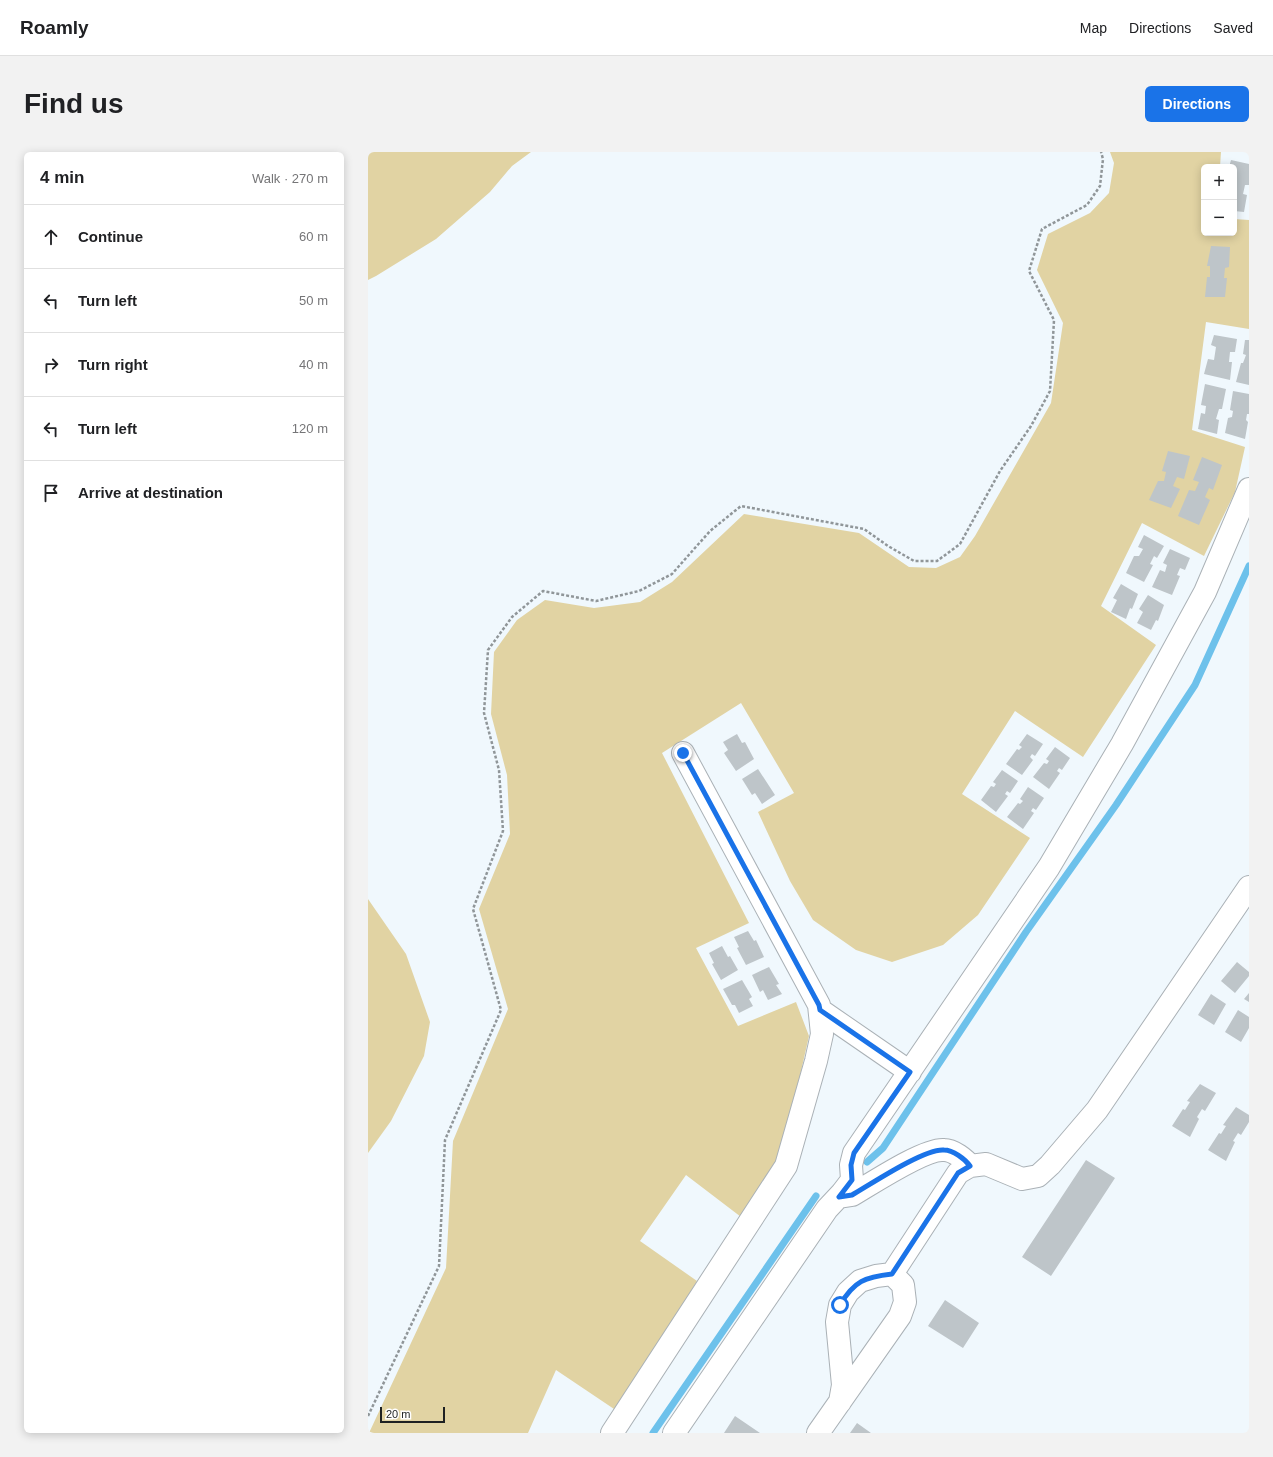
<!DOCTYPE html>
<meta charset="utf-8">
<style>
:root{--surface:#fff;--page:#f2f2f2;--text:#202124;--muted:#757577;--line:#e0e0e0;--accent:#1a73e8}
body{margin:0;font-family:Helvetica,sans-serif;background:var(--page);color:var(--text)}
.controls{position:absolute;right:12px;top:12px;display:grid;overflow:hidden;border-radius:6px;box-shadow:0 2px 10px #0003}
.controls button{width:36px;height:36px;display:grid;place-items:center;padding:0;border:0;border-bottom:1px solid var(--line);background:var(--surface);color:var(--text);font:20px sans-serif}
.scale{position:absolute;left:12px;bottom:10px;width:65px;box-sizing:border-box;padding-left:4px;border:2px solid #1e2122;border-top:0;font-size:11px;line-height:14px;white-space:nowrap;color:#1e2122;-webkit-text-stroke:3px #fff;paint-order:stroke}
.stop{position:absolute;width:12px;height:12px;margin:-9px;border:3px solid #1a73e8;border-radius:50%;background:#fff}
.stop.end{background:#1a73e8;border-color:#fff;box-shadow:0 1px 4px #0008}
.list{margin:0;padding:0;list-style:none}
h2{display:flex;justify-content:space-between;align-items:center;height:52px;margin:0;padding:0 16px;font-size:17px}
h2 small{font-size:13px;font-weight:400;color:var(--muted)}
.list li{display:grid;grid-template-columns:26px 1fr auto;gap:12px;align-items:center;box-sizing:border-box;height:64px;padding:0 16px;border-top:1px solid var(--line)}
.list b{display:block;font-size:15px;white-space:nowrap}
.list em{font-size:13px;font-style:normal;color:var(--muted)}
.icon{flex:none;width:22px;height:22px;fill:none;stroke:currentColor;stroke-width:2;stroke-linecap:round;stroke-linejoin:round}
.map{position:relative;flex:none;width:881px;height:1281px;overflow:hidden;border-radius:6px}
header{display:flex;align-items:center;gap:24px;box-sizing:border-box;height:56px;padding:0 20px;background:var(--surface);border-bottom:1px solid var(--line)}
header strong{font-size:19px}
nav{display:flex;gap:22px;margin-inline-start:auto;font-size:14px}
.intro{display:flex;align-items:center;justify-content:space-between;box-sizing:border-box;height:96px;padding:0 24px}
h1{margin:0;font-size:28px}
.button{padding:10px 18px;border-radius:6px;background:var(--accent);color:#fff;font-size:14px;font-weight:700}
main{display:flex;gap:24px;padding:0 24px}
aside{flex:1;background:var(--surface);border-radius:6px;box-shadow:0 2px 10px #0003}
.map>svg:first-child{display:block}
.green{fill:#e1d3a3}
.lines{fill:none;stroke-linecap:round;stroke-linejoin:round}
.stream{stroke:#6dc1eb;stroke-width:7}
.building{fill:#bec5c9}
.minor-casing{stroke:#aab1b6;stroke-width:24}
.path{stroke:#909699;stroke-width:2.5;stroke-dasharray:3 2;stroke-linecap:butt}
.minor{stroke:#fff;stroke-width:22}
.route{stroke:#1a73e8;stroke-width:5}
</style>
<header>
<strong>Roamly</strong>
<nav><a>Map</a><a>Directions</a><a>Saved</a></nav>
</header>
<div class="intro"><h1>Find us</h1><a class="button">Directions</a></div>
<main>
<aside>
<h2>4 min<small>Walk · 270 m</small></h2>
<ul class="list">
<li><svg class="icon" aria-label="ahead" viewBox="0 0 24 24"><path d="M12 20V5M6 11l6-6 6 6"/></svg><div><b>Continue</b></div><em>60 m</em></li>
<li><svg class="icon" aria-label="left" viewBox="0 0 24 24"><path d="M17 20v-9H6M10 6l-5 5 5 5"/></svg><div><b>Turn left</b></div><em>50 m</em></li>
<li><svg class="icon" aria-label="right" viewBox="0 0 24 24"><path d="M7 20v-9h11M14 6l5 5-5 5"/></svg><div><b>Turn right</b></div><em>40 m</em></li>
<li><svg class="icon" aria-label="left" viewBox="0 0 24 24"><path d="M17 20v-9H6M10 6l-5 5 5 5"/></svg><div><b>Turn left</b></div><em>120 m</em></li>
<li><svg class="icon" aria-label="arrive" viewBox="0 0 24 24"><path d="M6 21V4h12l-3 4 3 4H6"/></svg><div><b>Arrive at destination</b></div></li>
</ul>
</aside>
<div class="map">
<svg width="881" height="1281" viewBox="0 0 881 1281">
<rect width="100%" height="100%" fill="#f0f8fd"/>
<path class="green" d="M0 0H163L144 14 122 40 68 87 8 124 0 128Z
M742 0H853L852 15H836V81H866V67L881 68V177L838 170 824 278 877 295 867 340 836 404 774 371 733 454 788 493 715 605 647 559 594 642 662 686 610 763 575 793 524 810 488 798 445 768 422 729 390 660 426 641 373 551 294 601 381 771 328 796 370 874 428 850 441 884 411 1016 377 1068 318 1023 272 1089 329 1129 249 1259 188 1218 160 1281H1L78 1116 85 989 140 857 111 757 142 682 139 623 123 562 126 500 149 468 177 448 226 456 272 450 304 430 376 362 491 381 541 415 568 416 592 405 607 384 683 251 695 171 669 118 680 82 722 61 741 41 746 11Z
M0 747 38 802 62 870 56 904 23 969 0 1001Z"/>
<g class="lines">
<path class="stream" d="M499 1010 515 996 658 780 748 653 827 533 881 414
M285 1281 448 1044"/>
</g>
<path class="building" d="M863 8 881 12V33H877L875 42 879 43 876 60 866 59V15H861Z
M843 94 862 95 861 115 857 116 856 126H859L857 145H837L839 125H842V114H839Z
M846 183 869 187 867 200H862L861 210H864L862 228 836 222 840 207 846 208 848 195 843 193Z
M877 188H881V233L868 230 873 211H875L878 203 875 202Z
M837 232 858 237 854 257H851L848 267 851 268 849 282 830 277 833 261 837 262 838 254 833 253Z
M865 239 881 242V262H879L878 268 880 270 877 287 857 281 860 266 864 265 865 259 862 258Z
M800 299 822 304 816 327 809 325 805 334 812 337 803 356 781 348 790 329H796L798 320 794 319Z
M834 305 854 313 845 338 841 336 837 345 842 348 831 373 810 364 821 338 827 339 831 330 825 328Z
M776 383 796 394 789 406 786 404 782 412 785 413 776 430 758 421 766 404H771L775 397 770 395Z
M802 397 822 406 817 418 812 416 809 423 812 424 804 443 784 435 792 418 797 420 799 413 795 411Z
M753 432 770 442 764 457 762 456 758 467 743 460 749 448 745 446Z
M780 443 796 453 790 469 788 468 783 478 769 471 775 460 771 457Z
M369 582 374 591 377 590 386 607 368 619 356 601 360 598 355 590Z
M659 582 675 592 667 604 664 602 662 605 665 608 654 623 638 612 649 597 651 598 654 595 651 593Z
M687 595 702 606 694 618 691 616 689 619 692 621 681 637 665 625 676 611 679 612 681 609 678 607Z
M390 617 407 643 394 652 387 641 384 643 374 627Z
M634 618 650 629 642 641 639 639 637 642 640 644 628 660 613 648 623 634 626 635 628 632 625 630Z
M660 635 676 646 668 658 665 656 663 659 666 661 655 677 639 665 650 651 652 652 655 649 652 647Z
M380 779 386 789 388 788 396 805 378 813 369 796 371 795 366 785Z
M354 794 360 805 362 804 370 818 353 828 344 812 346 811 341 801Z
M869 810 881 820V824L867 841 853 829Z
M401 815 411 832 408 833 414 842 400 848 395 838 392 840 384 823Z
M374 828 384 845 381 847 385 854 371 861 367 853H364L355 837Z
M881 841V850L876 847Z
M843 842 858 852 846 873 830 863Z
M870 858 881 865V876L873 890 857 880Z
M832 932 848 941 837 959 834 957 829 965 831 967 822 985 804 974 815 957 817 958 822 950 819 949Z
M868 955 881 963V970L873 983 870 981 865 989 867 990 858 1009 840 998 851 981 853 982 858 974 855 973Z
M718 1008 747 1026 683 1124 654 1105Z
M577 1148 611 1171 595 1196 560 1174Z
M367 1264 392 1281H356Z
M489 1271 503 1281H482Z"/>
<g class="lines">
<g class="minor-casing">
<path id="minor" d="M452 858 542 920
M471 1045 484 1043C503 1032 557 996 576 998 585 998 597 1007 602 1014
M524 1122 590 1021 602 1014 618 1012 654 1027 670 1024 682 1013 729 958 881 735
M244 1281 418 1014 448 909 454 882 451 853 315 601
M306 1281 459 1057 474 1041 484 1028 483 1013 486 1001 681 715 754 592 837 440 881 337
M450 1281 532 1164 537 1150 535 1133 524 1122 508 1124 492 1129 480 1140 472 1153 469 1170 475 1233 472 1250"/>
</g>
<path class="path" d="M0 1264 71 1114 77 988 133 858 105 757 135 679 131 618 116 561 120 498 144 465 175 439 228 449 271 439 304 422 342 379 373 354 496 377 520 394 546 409H569L592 392 632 319 663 274 682 239 686 168 661 119 674 77 719 53 732 34 735 7 733 0"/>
<use href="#minor" class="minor"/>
</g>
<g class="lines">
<path class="route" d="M315 601 451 853 452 858 542 920 486 1001 483 1013 484 1028 471 1045 484 1043C503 1032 557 996 576 998 585 998 597 1007 602 1014L590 1021 524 1122C497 1125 486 1129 472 1153"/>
</g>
</svg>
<div class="controls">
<button>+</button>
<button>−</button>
</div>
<div class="scale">20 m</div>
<div class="stop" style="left:472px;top:1153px"></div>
<div class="stop end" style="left:315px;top:601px"></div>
</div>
</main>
